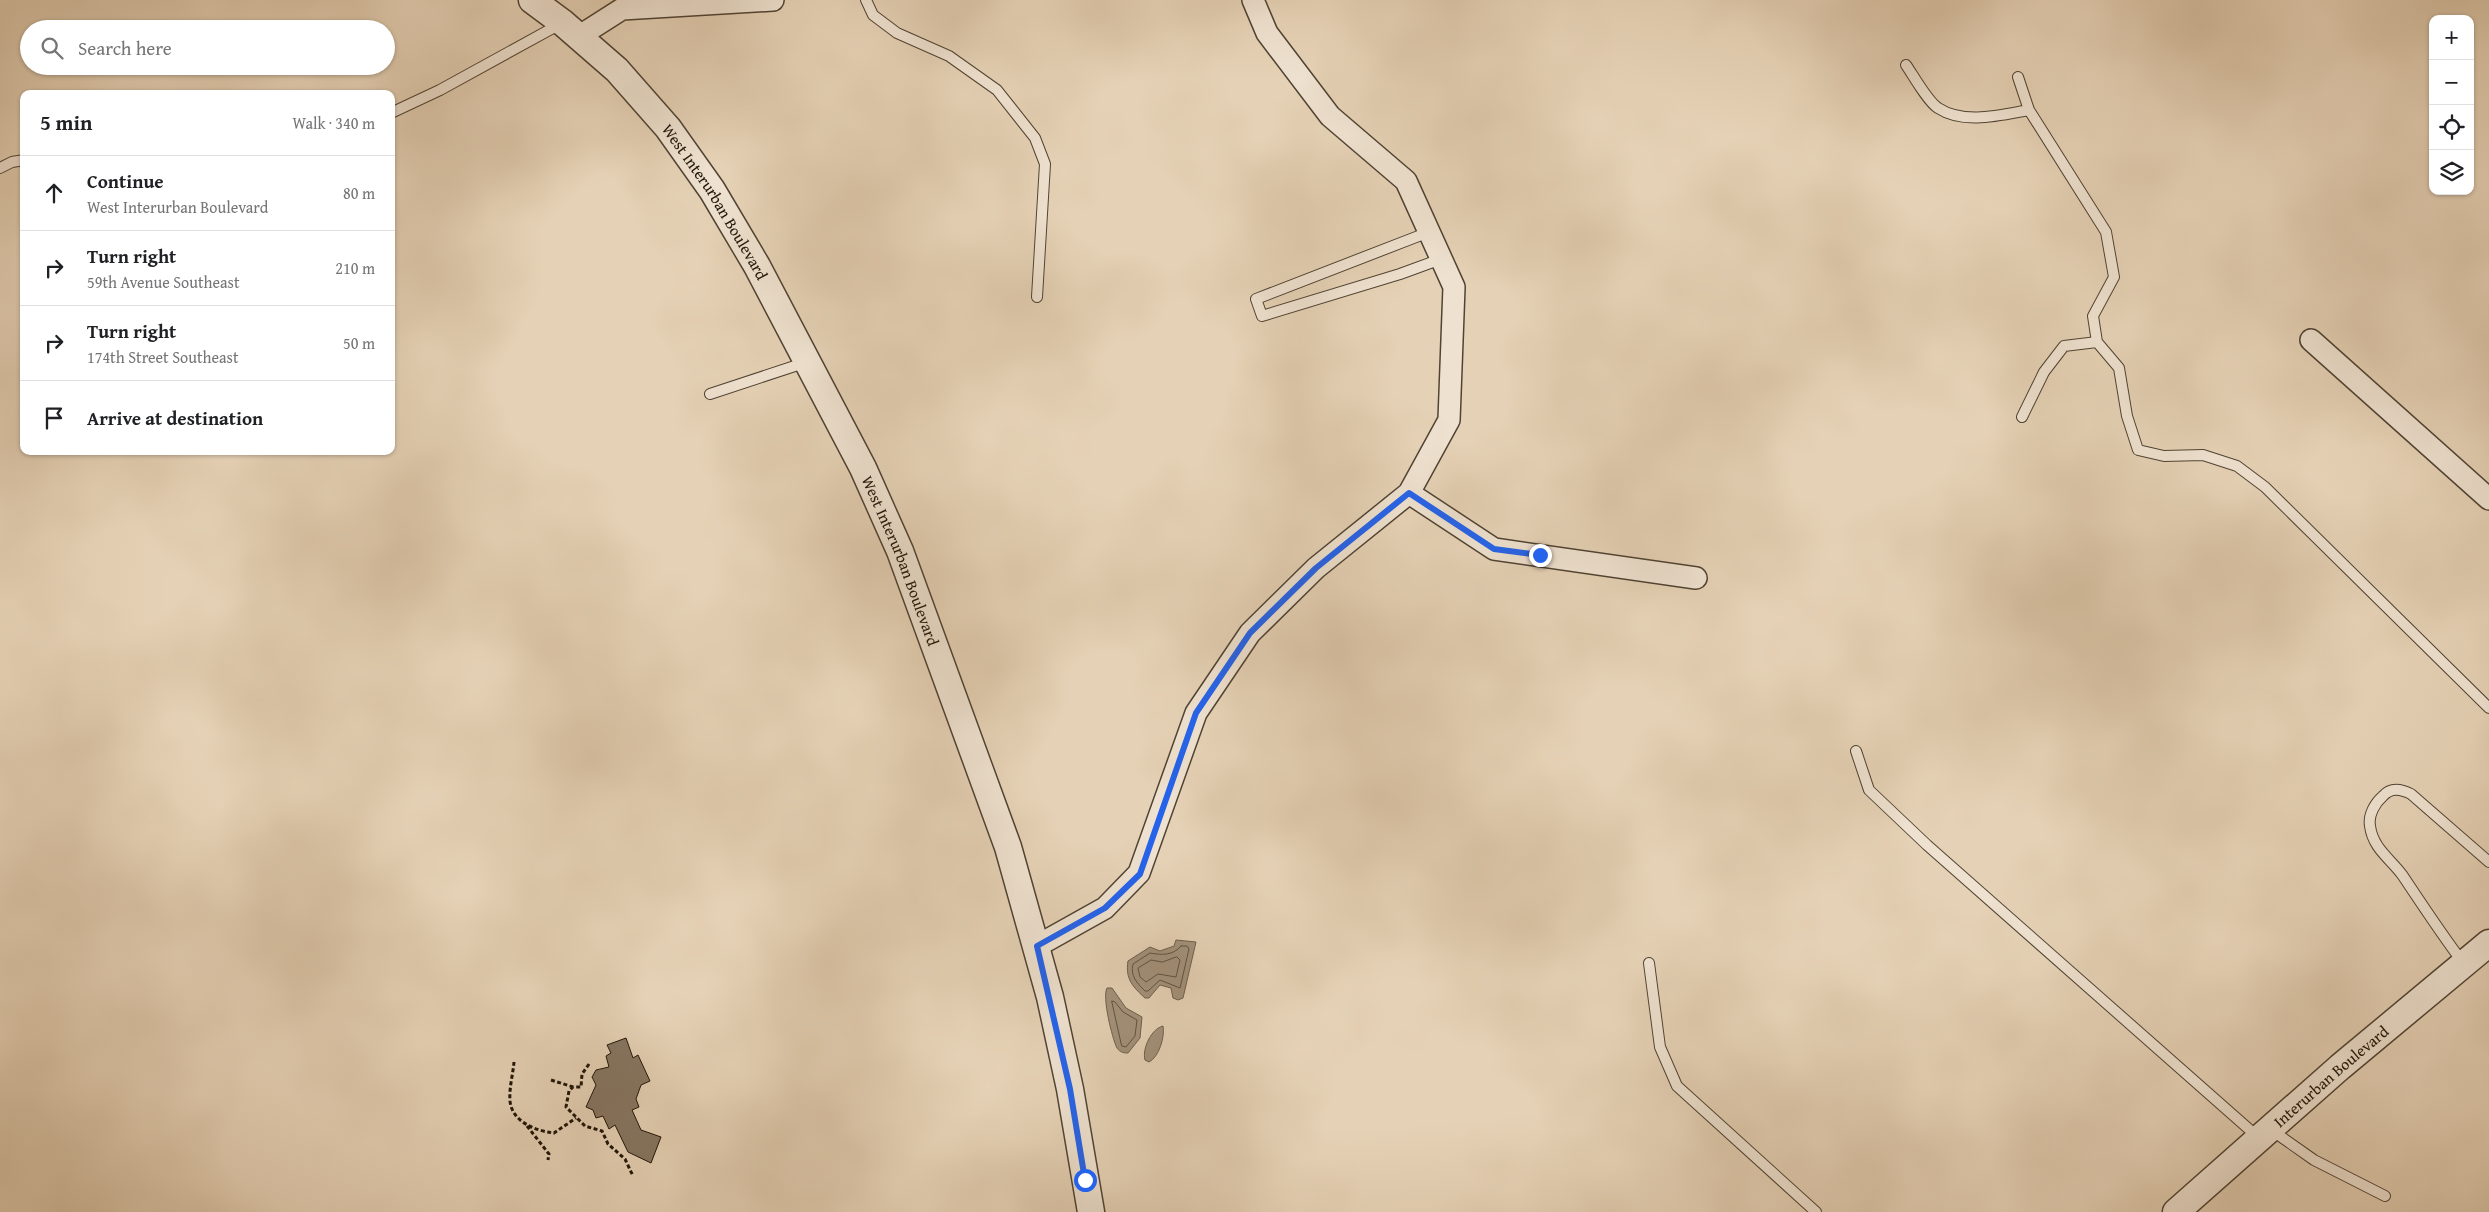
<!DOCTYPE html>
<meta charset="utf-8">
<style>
:root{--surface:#fff;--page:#f2f2f2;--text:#202124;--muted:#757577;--line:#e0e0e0}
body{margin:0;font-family:"Gentium Book Plus",serif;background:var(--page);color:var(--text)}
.controls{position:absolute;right:15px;top:15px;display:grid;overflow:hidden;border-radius:10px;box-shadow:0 1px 4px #0004}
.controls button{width:45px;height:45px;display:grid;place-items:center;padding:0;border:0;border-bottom:1px solid var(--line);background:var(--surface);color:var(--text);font:25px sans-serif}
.stop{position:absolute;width:15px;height:15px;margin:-11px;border:4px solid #2563eb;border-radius:50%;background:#fff}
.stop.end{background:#2563eb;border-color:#fff;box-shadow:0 1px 5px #0008}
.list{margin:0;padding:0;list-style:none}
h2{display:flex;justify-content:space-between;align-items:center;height:65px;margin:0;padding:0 20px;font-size:21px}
h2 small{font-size:16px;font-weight:400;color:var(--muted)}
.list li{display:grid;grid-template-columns:32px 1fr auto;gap:15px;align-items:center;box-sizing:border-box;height:75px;padding:0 20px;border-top:1px solid var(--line)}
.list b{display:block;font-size:19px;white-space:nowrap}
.list p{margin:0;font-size:16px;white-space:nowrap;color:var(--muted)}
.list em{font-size:16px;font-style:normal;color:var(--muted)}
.icon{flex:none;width:28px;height:28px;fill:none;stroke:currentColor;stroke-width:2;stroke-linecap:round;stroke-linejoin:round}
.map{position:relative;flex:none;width:2489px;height:1212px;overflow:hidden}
.search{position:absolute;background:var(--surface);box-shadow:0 1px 4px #0004;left:20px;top:20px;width:375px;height:55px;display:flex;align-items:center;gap:12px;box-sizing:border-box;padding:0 18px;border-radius:28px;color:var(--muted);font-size:19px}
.panel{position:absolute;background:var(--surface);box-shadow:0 1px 4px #0004;left:20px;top:90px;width:375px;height:365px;border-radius:10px}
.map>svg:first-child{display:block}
.water{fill:#a2917a;stroke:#6e5f4c}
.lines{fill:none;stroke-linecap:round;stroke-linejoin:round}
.shore{stroke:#605241;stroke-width:1}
.building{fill:#867662;stroke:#1f1408}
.service-casing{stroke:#504333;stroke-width:12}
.minor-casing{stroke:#504333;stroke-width:24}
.tertiary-casing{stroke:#504333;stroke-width:29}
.path{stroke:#1f1408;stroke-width:3;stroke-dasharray:4 2.5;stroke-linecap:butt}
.service{stroke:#eee1cf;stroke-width:10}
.minor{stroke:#eee1cf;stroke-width:21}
.tertiary{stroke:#eee1cf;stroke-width:26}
.route{stroke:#2563eb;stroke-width:6}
.labels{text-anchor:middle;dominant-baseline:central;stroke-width:4;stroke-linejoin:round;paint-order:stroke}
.street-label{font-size:16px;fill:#1f1408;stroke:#eee1cf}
</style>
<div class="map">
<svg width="2489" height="1212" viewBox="0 0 2489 1212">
<rect width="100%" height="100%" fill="#e5d1b5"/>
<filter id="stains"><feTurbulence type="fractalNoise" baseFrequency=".004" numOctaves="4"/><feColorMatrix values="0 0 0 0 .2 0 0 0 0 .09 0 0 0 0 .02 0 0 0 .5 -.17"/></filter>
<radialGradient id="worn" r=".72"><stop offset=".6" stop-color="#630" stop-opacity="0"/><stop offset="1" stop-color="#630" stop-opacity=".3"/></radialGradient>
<path class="water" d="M1176 940 1196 942 1183 998 1178 1000 1173 998 1171 988 1160 985 1149 998H1145C1133 987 1125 979 1128 961L1150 947 1160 951 1174 946Z
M1107 988H1112L1126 1008 1142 1017 1140 1038 1128 1053C1123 1053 1120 1052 1117 1048 1112 1038 1102 997 1107 988Z
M1163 1026C1165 1037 1159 1057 1149 1062L1145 1060C1142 1049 1151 1029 1163 1026Z"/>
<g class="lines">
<path class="shore" d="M1181 946H1187L1189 949 1180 988 1160 980 1148 991H1145C1137 983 1130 976 1133 964L1150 953C1161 955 1173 956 1181 946Z
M1177 957 1180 960 1176 977 1158 974 1146 982 1140 977 1138 968 1151 960 1162 962Z
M1112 1001 1115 1002 1123 1012 1137 1020 1135 1036 1126 1047 1122 1046Z"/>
</g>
<path class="building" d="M626 1038 633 1058 638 1055 650 1081 641 1085 636 1099 639 1107 632 1110 641 1130 661 1137 651 1163 628 1152 615 1125 609 1129 603 1116 596 1118 593 1110 586 1107 596 1085 592 1077 596 1070 609 1067 606 1056 611 1053 607 1045Z"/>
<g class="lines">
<g class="service-casing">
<path id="service" d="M866 0 873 15 897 33 949 56 997 90 1035 138 1045 164 1037 297
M1906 65C1913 75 1928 102 1938 108 1964 125 2001 115 2029 110
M2018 77 2029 110 2106 232 2114 277 2093 316 2097 342
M391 113 440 90 562 23
M0 168 12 162 24 160
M1429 232 1256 299 1262 316 1400 274 1441 259
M710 394 807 362
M2022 417 2044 372 2064 346 2097 342 2119 368 2127 416 2138 450 2164 456 2203 455 2237 466 2265 487 2489 708
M1856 751 1869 790 1927 845 2259 1138
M1649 963 1660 1047 1677 1086 1816 1212
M2464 964C2442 935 2423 906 2403 876 2391 859 2373 849 2370 826 2368 815 2375 803 2383 796 2391 787 2401 789 2411 794L2489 862
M2270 1129 2314 1160 2385 1196"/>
</g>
<g class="minor-casing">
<path id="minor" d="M581 39 589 30 622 9 773 0
M2311 340 2489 499
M1409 493 1494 549 1696 578
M1037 946 1105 908 1139 873 1196 713 1250 633 1316 568 1409 493 1449 420 1454 287 1406 181 1330 116 1267 33 1253 0"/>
</g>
<g class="tertiary-casing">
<g id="tertiary">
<path id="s1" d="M532 0 563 23 617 70 668 128 712 190 757 266 863 468 900 551 1008 847 1050 997 1070 1089 1091 1212"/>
<path id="s2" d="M2176 1212 2340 1067 2489 943"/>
</g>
</g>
<path class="path" d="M514 1062C513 1074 509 1088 510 1101 512 1122 536 1131 554 1133L576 1118
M589 1064 582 1074 581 1087H573L569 1091 566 1107 585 1126 602 1131 608 1144 625 1159 633 1176
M551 1080 573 1087
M527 1126 549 1154 548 1160"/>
<use href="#service" class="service"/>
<use href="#minor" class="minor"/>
<use href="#tertiary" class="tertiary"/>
</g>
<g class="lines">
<path class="route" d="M1085 1180 1070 1089 1037 946 1105 908 1140 874 1196 713 1250 633 1316 568 1409 493 1494 549 1540 555"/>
</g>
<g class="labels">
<g class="street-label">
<text stroke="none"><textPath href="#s1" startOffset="275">West Interurban Boulevard</textPath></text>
<text stroke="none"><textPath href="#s1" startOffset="680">West Interurban Boulevard</textPath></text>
<text stroke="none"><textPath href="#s2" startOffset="206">Interurban Boulevard</textPath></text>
</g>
</g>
<rect width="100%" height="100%" filter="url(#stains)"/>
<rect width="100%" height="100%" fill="url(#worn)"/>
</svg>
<div class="controls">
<button>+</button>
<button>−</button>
<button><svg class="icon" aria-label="locate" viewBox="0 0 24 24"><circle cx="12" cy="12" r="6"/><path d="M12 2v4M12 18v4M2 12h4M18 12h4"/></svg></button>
<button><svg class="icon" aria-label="layers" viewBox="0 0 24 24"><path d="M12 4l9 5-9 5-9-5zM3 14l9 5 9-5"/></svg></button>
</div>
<div class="stop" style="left:1085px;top:1180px"></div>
<div class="stop end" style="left:1540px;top:555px"></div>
<div class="search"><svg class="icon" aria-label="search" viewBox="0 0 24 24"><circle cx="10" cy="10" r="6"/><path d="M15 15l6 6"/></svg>Search here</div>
<section class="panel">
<h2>5 min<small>Walk · 340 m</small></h2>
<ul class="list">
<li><svg class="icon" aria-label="ahead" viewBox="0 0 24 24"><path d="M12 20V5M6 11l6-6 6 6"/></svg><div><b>Continue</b><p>West Interurban Boulevard</p></div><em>80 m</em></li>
<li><svg class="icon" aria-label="right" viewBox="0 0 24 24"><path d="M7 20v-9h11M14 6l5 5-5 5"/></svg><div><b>Turn right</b><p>59th Avenue Southeast</p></div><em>210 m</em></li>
<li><svg class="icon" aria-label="right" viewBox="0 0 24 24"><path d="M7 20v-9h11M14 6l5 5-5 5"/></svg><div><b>Turn right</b><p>174th Street Southeast</p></div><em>50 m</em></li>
<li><svg class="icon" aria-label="arrive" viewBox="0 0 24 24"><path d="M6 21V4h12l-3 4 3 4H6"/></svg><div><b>Arrive at destination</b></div></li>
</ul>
</section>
</div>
